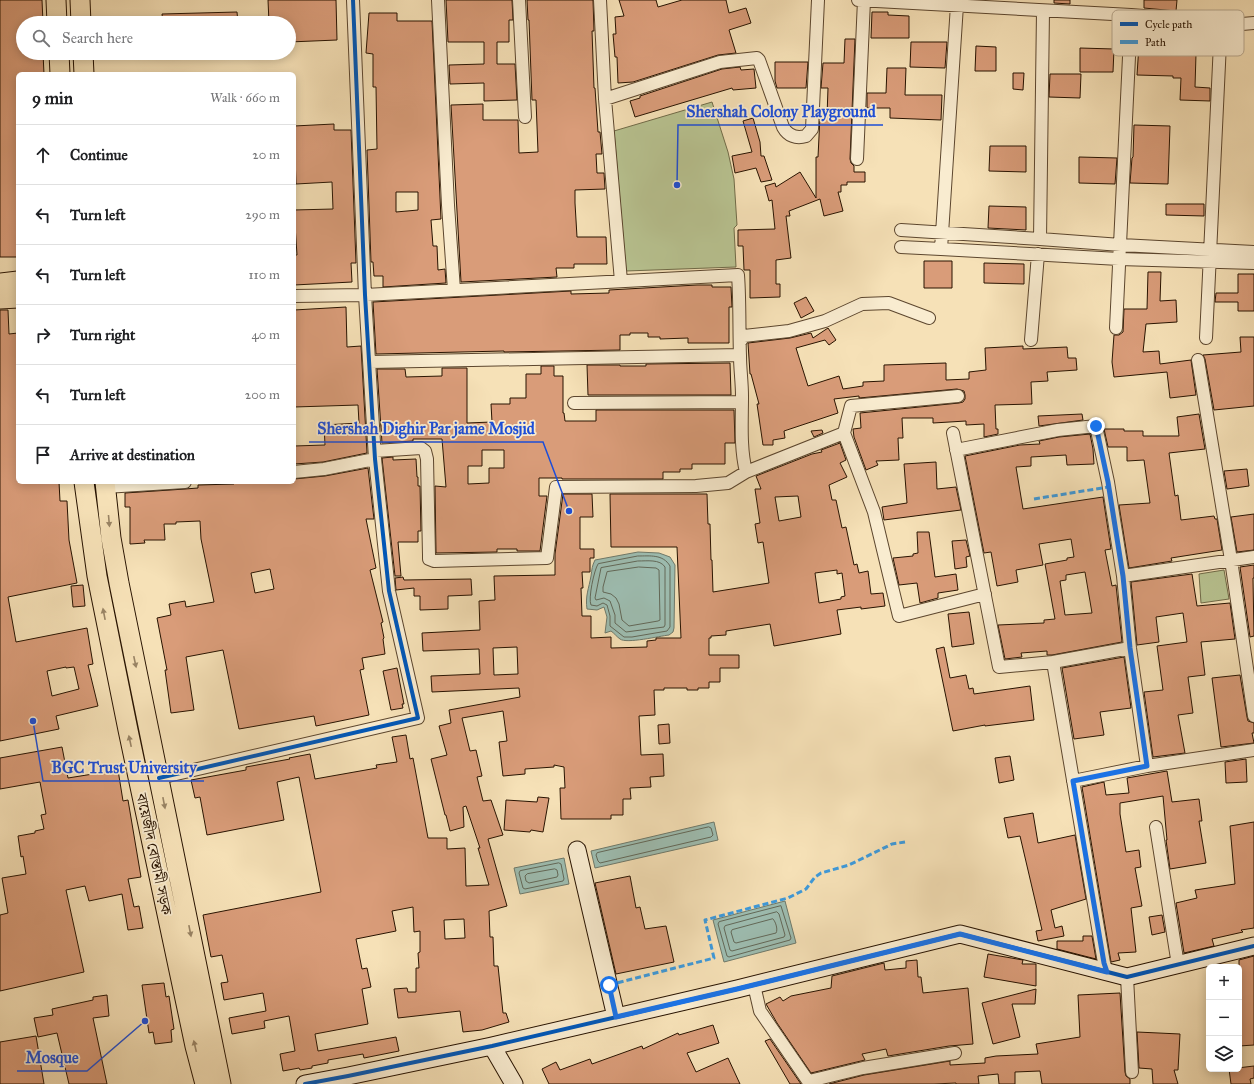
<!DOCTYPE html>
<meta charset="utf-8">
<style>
:root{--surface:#fff;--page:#f6f6f6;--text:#202124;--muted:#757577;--line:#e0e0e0}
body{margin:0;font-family:"IM FELL Great Primer","Noto Serif Bengali",serif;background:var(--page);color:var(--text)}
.controls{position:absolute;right:12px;bottom:12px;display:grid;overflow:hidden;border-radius:6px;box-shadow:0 2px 10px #0003}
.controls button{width:36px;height:36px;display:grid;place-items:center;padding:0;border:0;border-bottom:1px solid var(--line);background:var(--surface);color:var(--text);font:20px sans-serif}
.stop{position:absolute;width:12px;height:12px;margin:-9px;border:3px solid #1a73e8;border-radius:50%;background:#fff}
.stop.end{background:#1a73e8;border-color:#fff;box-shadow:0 1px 4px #0008}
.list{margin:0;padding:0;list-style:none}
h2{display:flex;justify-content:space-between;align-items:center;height:52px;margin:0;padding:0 16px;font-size:17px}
h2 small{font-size:13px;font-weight:400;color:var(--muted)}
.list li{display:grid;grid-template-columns:26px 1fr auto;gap:12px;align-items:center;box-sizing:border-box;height:60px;padding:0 16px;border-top:1px solid var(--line)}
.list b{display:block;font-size:15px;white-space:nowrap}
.list em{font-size:13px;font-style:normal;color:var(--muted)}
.icon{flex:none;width:22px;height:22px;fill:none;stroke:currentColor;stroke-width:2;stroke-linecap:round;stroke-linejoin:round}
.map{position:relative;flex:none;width:1254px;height:1084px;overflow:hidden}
.search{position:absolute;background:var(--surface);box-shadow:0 2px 10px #0003;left:16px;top:16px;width:280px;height:44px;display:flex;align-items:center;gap:10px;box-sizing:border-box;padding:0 14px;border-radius:22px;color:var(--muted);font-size:15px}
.panel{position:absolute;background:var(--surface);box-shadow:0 2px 10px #0003;left:16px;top:72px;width:280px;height:412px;border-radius:6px}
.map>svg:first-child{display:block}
.green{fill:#b8c391;stroke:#706b48}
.water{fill:#9dbdb1;stroke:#6e796a}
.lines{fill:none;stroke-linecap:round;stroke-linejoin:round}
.shore{stroke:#626858;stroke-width:1}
.building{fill:#d99c79;stroke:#281300;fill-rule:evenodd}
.street-casing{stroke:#5c462e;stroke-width:14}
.secondary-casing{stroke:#281300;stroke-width:19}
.primary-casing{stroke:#281300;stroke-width:21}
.street{stroke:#f9ecd0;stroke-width:12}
.secondary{stroke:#f9ecd0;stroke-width:17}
.primary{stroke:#f6e1b7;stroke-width:19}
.quiet{stroke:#3d9adc;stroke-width:3;stroke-dasharray:6 3;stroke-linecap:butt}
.cycleway-casing{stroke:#f9ecd0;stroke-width:6}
.cycleway{stroke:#0057b8;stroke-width:4}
.oneway{fill:#998465}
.route{stroke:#1a73e8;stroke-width:5}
.labels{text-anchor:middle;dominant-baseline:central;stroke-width:3.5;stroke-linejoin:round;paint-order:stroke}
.street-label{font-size:15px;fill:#281300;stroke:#f9ecd0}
.key{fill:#f9ecd0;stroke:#baab92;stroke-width:1}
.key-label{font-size:11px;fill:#281300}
.leader{fill:none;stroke:#1d4ed8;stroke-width:1.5}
.callout-dot{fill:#1d4ed8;stroke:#f9ecd0;stroke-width:1.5}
.callout-label{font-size:16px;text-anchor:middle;font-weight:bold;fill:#1d4ed8;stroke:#f9ecd0;stroke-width:3.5;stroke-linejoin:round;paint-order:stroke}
</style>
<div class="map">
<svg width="1254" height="1084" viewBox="0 0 1254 1084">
<rect width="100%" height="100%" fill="#f6e1b7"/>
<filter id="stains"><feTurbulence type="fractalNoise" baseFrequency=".005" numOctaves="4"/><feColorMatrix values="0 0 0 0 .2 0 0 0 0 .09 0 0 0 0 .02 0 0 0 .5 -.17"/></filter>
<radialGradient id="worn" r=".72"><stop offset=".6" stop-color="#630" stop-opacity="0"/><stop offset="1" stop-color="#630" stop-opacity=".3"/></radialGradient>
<path class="green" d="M712 102 728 152 734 179 737 225 734 228 736 267 626 271 614 131Z
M1224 570 1229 599 1201 603 1199 574Z"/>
<path class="water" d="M638 552 659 553 670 557 675 565 674 628 673 632 669 635C660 636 626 644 620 639 617 637 614 633 611 631L605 633 607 617 604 607 597 610 587 609C585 596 589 588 591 576 592 569 592 566 595 560Z
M714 822 718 840 595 868 591 851Z
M564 858 569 884 520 894 514 868Z
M785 901 796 943 724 962 713 920Z"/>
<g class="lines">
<path class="shore" d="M638 556C650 556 663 554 670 566V627L667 631 632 637H624L610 626V616L607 605 603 603 597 606 591 605C588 599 594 570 598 564Z
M638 561C647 561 660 559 665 567V625L664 627 626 632 615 623V615L610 601 604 598 596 600 595 598 601 568Z
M639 567 656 568 659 570 660 620 658 621 629 626 622 620 619 604 616 598 611 594 603 592V587L607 572Z
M709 827 711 828 713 835 711 837 600 863 598 861 596 855 597 853Z
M559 863 561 864 564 879 563 881 525 889 523 888 519 873 520 871Z
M555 869 557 870 558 875 557 877 529 883 526 881 525 876 527 874Z
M781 906 791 938 790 940 729 957 727 956 718 924 719 922Z
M777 912 779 914 785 935 784 937 732 951 730 950 724 928 725 926Z
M773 919C776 922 778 930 776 933L736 943 734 942 731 932 732 930Z"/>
</g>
<path class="building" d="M0 0H42L43 23H23V53H43L44 74H18V257H0Z
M268 0H336L337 40 289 42V23H269Z
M446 0H512L513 20H509V42H497V64H515L517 100 484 101V83L450 84 449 65 484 64V42H448Z
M527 0H593L594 31H592L594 88H595L598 132H600L602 154H596L597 173H604L605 189 575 190V203L577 237H606L607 264H574V268H556L557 277 461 282 451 105 483 104V120H518L519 153 538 152 536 100H532L529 20H528Z
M619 0H656L658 7 682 0H726L729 13 746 8 751 23 729 30 736 53 718 55 633 82 618 83 617 57H615L613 34H616L615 17 624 16Z
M1054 0H1070V4L1054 3Z
M1144 0H1177L1176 11 1144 8Z
M237 12 238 23H163L162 14Z
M872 12H888V15L909 16V38H871Z
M369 13H397V21H432L441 219 431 220 433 246H437L438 270 445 269 446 283 383 287V276H374L373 262H371L367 150 377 149 376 87H373V54L366 53ZM396 192H418V210L396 212Z
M1177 29 1209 30 1208 54H1196L1195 87 1210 88V101L1180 100 1181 78H1173V76L1137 75 1139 45 1176 46Z
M845 39H855L850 159 851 163 854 166V172H865V182H847V185H841V192H838L843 211 824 216 820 199 789 211 790 216H786L791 258 776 260V284H780V297L750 298V270H744L743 246H738V230L775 229 772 200 769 201 765 186 775 183 776 187 800 172 816 198V157H818L820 116H827L828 88H821L823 63H844Z
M911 42H947L945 68 910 67Z
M976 46 996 47V71H975Z
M1080 48 1114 49 1113 72H1080Z
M775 62H808L806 88H777L775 81Z
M740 67 741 70 754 69 756 88 733 90 732 88 635 117 630 101 640 98V96L722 69Z
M887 68H906L905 95H942L941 120 890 118V108H867V93H886Z
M1013 73H1024L1023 90 1013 89Z
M1050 74H1081L1080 98 1049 97Z
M753 118 760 142 761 156H764L772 180 761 182 756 168 735 173 732 156 752 152 743 121Z
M334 124V130H351L356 263H351L352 282 294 285V255H297L294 210 333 209 332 182 296 184 294 126Z
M1134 125 1170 126 1168 184 1130 183 1132 158 1133 157Z
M990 146H1026V172L989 171Z
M1079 157 1117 158 1115 184 1079 183Z
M1166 204H1204V216L1166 215Z
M989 206 1026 207V230L988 228Z
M924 261H952V288H924Z
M984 263 1024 264V284L984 283Z
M1148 272H1161L1160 301 1176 300 1177 322 1146 324 1143 352 1159 351 1160 364 1191 360 1196 395 1170 398 1167 372 1114 377 1112 362 1114 335H1119L1123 332 1124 309H1147Z
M1238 274H1254V311H1238V302H1215L1216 293H1238Z
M697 285H712V287H731L732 307H729V343H688V338L660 339V337H648V333H630V335H620V350L504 352V351L376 354 373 302 571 291V294L609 293V290Z
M806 297 814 311 801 318 794 303Z
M346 307 347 347 361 346 367 453 323 462 294 464V446L325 445 324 425 359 423 358 405 294 407V310Z
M0 310H8L9 334 18 333V482H59L60 501H67L69 540 77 583 8 597 16 642 87 628 93 664 88 665 98 706 56 716 59 729 0 741ZM66 667V668L74 667 79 689 52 696 47 671Z
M828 328 836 340 829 345 825 340 796 348 808 386 839 376 843 389 863 386V382L884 381V365L946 363V380L969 379V372L986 370 985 348 1023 346V349L1067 347 1068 358H1076L1077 370 1047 372 1048 381 1031 382 1032 404 995 405 996 429H998V434L984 437V424L966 425V421L933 423V418H902L903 438H898L899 460 876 461 878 465 866 470 854 437 853 429 861 428 860 413 959 403 963 402 965 399V395L964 391 957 389 859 398V396L834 399 838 413 784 431 785 438 773 440V445H763L757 404H759L751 374H750L748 343 790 338 811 333 813 338Z
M1240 337H1254V406L1214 410 1205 359 1203 355 1241 352Z
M730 363 731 395H588L587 365H620V366H646V364Z
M541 366H554V376H563V413H564L565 421H596V410H734L735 443H725V464H692V469H680V472H663V479H562V478H539V496H547L540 551H517V549H497V552L436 553 435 486 446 487 442 439H413V441L382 443 377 369H405L406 377 442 376V368H467V423L492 422 491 404H510V398H526V374H541ZM482 450H504V468H489V483L468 484V466H482Z
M1082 414 1083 420 1039 426 1038 416Z
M1199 414 1205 449 1169 453 1175 496 1178 495 1181 520 1214 516 1215 519H1217L1222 550 1171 558 1172 561 1129 568 1119 505 1150 503 1144 460 1127 461V447H1108L1104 429H1124V431H1143V436H1179L1177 417Z
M822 430 823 433 814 437 811 431Z
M1090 434 1093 449 1094 464 1067 465 1066 455 1031 457V466L1016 467 1023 509 1103 497 1111 549 1105 550 1112 586 1116 585 1122 642 1052 655H1047V651L1021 653 1022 657 1005 659 998 625 1044 623V620L1055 619 1045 564 1067 560V558L1074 557 1071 539 1039 544 1043 565 1016 570 1018 582 997 586 991 552 984 553 965 456 1020 445 1040 444 1039 441 1059 437ZM1085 572 1092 613 1065 615 1060 581 1066 580V575Z
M840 443 846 460 840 463 847 477 829 485 832 500H836L842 528 846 527 854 565 857 564 859 573 868 571 871 594 883 593 885 606 861 609V607L837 610 841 634 774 646 770 624 726 631V635L711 636V638H709V655H739V668H720V682H709V688H698V690H687V688H664V690H654L655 715 639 716 641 755 663 754 664 776 650 777 651 787 630 788 631 799H623V815H611V819H561L560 788H565L564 767 554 765V767L525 769V774L503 776 499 742 507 741 503 711 462 718 470 751 476 750 482 776 477 777 483 801 491 800 503 835 488 839 507 906 489 911 490 937H493L494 966H498L503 1013H506L509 1022 482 1030 463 1032 460 1011 398 1018 394 989 407 988 408 992H416V968H419L418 953 420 952V931L414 932 413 907 392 911 396 931 356 939 362 969 367 968 371 987 362 989 368 1024 315 1034 318 1051 396 1037 399 1051 364 1058 363 1054 328 1060V1063L312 1066V1068L300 1070 299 1068 283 1071 280 1054 295 1051 289 1016 264 1021 265 1028 232 1034 229 1018 266 1011 263 993 224 1000 221 983 228 982 222 955 211 957 203 915 321 892 299 777 277 782 284 820 207 835 200 797 195 798 191 780 246 770V767L290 759 289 758 310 754 315 779 377 768 376 765 397 762 392 737 406 735 410 759 413 758 428 838H447V849L465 848 466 886 489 885 478 848H480L466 806 463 807 464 827 450 831 446 815H445L431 759 447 755 439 726 451 723 449 710 520 697 519 688 432 692 431 676 480 674 479 649 423 651 422 633 480 630 479 601 495 600 494 576 555 575V554L563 494H592L593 517H580V549H594V558H590V572H582L583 588H581L582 616H591V638L611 637V648L647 647V641L656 640V638H681L677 547H611L610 494H707L708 524H710L711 560H712L713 592 769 583 763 542 758 543 755 524 760 523 755 489H761L756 476 812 454 822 452 821 450ZM798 496 801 517 779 521 775 497ZM837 570V574L842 573 845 596 841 597V599L819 603 815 573ZM517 647 518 674 494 675 493 648ZM464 919 465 938 445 939 444 920Z
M393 457V460L416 459 417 477H418V486H420L421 531H418V542H398L401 576H395L382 458Z
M936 462 937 489 956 487 961 510 884 520 882 507 907 503 904 464Z
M368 468 374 519H366L376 568 370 570 383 622 381 623 384 638 383 639 385 654 362 658 364 669 360 670 369 715 316 726 314 716 239 729 223 650 186 657 194 710 171 713 165 670H167L157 618 171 615 169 604 185 601 186 607 214 602 201 539 200 521 176 522V524H164L165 540H144L145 543 130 544V507H125V493L185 489 198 488V485L234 484V482H294V479L325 476ZM270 569 274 589 255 593 251 573Z
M1247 469 1249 486 1227 489 1224 471Z
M1254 514V550L1237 552 1231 517Z
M917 532H929L935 577 956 574 958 590 938 593V598L920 603 917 583 899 585 893 558 913 556V554L918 553Z
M966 540 970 556 966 557 967 567 955 569 952 541Z
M1254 565V578H1253L1254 636 1250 637 1240 567Z
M1192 574 1197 606 1230 603 1235 639 1201 642 1205 675 1188 677 1193 713 1178 715 1185 753 1153 757 1144 692 1163 690 1157 646 1187 642 1183 613 1156 617 1159 642 1137 645 1131 582Z
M403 577 404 580 471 579 472 595 448 596V609L420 610V596H414V588L396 590 395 578Z
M83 585 85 606 73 607 71 586Z
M969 612 974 644 952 647 948 614Z
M944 647 950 678 966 675 969 689 973 688 974 694 1030 686 1034 720 985 726V725L953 731 936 649Z
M1124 657 1131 708 1100 712 1104 735 1074 739 1062 668Z
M397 668 404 704H402L403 708 391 710 383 671Z
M1240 675 1247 717 1248 721 1254 723V733H1252L1254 743 1221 747 1212 678Z
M669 724 670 743 659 744 658 725Z
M62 747 68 778 118 770 123 801 128 800 141 877 128 879 134 907 139 906 143 928 128 930 122 894 89 901 85 886 66 890 84 972 0 991V915L8 913 2 878 26 874 23 856 21 857 18 836 35 833V831L44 829 41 815 46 814 40 782 0 789V758Z
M1010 756 1014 780 999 783 995 758Z
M1246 759 1247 782 1226 783 1225 762Z
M1167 771 1172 802 1199 799 1202 821H1199L1206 863 1170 869 1166 840H1167L1163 796 1120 803V814L1126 852 1139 850 1141 867 1135 868 1142 906 1131 908 1136 952 1118 953 1120 960 1111 962 1082 787 1104 782 1106 795 1129 793 1127 778Z
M538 797 549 798 543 832 531 830 530 832 504 830 506 800 537 802Z
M1033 813 1038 843 1075 835 1086 899 1051 910 1055 928 1062 926 1064 936 1038 941 1036 931 1042 930 1020 836 1008 838 1004 818Z
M1254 822V928L1241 930 1243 932 1212 939 1214 946 1184 953 1176 903 1197 898 1195 890 1235 884 1230 826Z
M630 876 636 908 640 907 645 929 666 926 674 962 616 974 595 883Z
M1162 915 1165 932 1152 935 1149 917Z
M1083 936H1092L1096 959 1057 949V941H1083Z
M988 954 1023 960 1022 964H1036V986L984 977Z
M1254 956V1045L1239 1046V960Z
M917 960 918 977H921L923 993 968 988 973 1044 949 1046 888 1056 886 1049 862 1054 865 1060 811 1073 777 1023 766 1004 780 997 783 1001 791 996 831 988 832 976 884 963 885 970 906 968V961Z
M164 983 166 997 169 996 174 1029 171 1030 172 1042 155 1044 153 1032 149 1033 142 985Z
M1036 989 1035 1004H1012L1020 1037 993 1044 982 1003Z
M1120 993 1125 1072 1126 1076 1130 1079V1084H1042L1040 1071 1015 1072V1084H999L998 1074 978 1076 979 1084H956V1083L934 1084H829L864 1075 950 1061V1065L985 1063V1058L996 1056 1038 1054 1036 1044 1080 1037 1078 995Z
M107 995 109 1016 93 1018 107 1084H69L57 1033 38 1037 34 1018 53 1015 52 1009 93 1000V997Z
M713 1025 719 1043 687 1053 696 1072 728 1058 740 1084H549L542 1069 556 1062 560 1070 590 1059 592 1064 642 1046 643 1049 678 1033 679 1035Z
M1137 1032 1180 1034 1178 1070H1174L1178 1084H1153L1152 1069 1139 1068Z
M36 1036 44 1084H0V1042Z
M770 1039 801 1084H790L765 1041Z
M1254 1066V1078L1250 1079 1251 1084H1231L1229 1069Z"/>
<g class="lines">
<g class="street-casing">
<path id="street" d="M438 0 448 205 454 290
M519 0 525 117
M600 0 605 99 621 281
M858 0 1131 15 1242 24 1254 23
M957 5 941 249 1119 259 1254 263
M1043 11 1040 239 1121 245 1254 252
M605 99 720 62 757 58 759 60 783 127C788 136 796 139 806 136L812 129 818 0
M857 159 864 0
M901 230 1040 239
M901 247 941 249
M294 296 365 295 738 275C740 302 739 329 740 356 740 369 742 382 742 396 742 422 740 447 746 472L844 433 851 406 958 396
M1116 328 1131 15
M1206 338 1221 22
M1031 340 1038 254
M740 342 744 336 789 331 825 321 862 304 889 303 929 318
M1198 360 1231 560 1254 716
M370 362 740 355
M574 403 742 402
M844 433 874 512 899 616 985 594
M953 433 999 667 1053 662 1104 963 1107 972
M956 450 1058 430 1096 426 1108 482 1123 576
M375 451 421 448 425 451 427 459 429 555V559L434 561 547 558 556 487 696 486 728 483 746 472
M294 472 324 469 375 459
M105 487 185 482
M1053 662 1130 648
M1147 766 1254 750
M159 778 418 718 389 591 375 459 365 295 353 0
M1073 781 1147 766 1130 648 1123 576 1254 557
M1156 827 1178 965
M1127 977 1132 1072
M754 985 760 1011 810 1084
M809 1081 863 1068 955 1053"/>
</g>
<g class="secondary-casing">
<path id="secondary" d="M577 850 616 1017
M492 1046 514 1084
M305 1084 348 1076 492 1046 737 989 960 934 1127 977 1254 946"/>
</g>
<g class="primary-casing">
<path id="primary" d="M56 0 57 23
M80 0 81 23
M59 53 60 74
M83 53 84 74
M0 283 18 281
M0 299 18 298
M84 482 97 576 128 730 195 1046 205 1084
M105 482 111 538 119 583 221 1084"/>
</g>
<use href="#street" class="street"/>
<use href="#secondary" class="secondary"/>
<use href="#primary" class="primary"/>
<path class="quiet" d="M1034 499 1108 487
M609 985 714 958 705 920 788 898 806 889 815 877 821 873 849 865 892 844 905 842"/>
<g class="cycleway-casing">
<path id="cycleway" d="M159 778 418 718 389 591 375 459 365 295 353 0
M305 1084 348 1076 492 1046 737 989 960 934 1127 977 1254 946"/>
</g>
<use href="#cycleway" class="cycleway"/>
</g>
<defs><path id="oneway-solid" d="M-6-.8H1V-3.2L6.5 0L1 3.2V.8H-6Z"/></defs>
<g class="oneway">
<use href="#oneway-solid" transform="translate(109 521) rotate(85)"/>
<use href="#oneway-solid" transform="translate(104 614) rotate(-101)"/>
<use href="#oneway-solid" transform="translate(135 662) rotate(78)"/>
<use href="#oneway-solid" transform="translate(130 741) rotate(-102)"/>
<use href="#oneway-solid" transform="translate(164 803) rotate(79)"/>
<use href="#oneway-solid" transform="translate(190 931) rotate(79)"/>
<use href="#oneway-solid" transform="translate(195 1046) rotate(-103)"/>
</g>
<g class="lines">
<path class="route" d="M609 985 616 1017 737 989 960 934 1107 972 1104 963 1073 781 1147 766 1130 648 1123 576 1108 482 1096 426"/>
</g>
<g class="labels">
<g class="street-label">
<text transform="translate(154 854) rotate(78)">বায়েজীদ বোস্তামী সড়ক</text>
</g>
</g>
<rect x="1112" y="10" width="132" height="46" rx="6" class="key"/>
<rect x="1120" y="22" width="18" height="4" fill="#0057b8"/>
<rect x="1120" y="40" width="18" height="4" fill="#3d9adc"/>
<g class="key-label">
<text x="1145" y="28">Cycle path</text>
<text x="1145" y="46">Path</text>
</g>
<path class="leader" d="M677 185L678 125H883M569 511L543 442H309M33 721L43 781H204M145 1021L87 1071H17"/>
<g class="callout-dot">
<circle cx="677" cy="185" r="4"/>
<circle cx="569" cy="511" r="4"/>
<circle cx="33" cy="721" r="4"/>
<circle cx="145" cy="1021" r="4"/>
</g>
<g class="callout-label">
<text x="781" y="117">Shershah Colony Playground</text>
<text x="426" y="434">Shershah Dighir Par jame Mosjid</text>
<text x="124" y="773">BGC Trust University</text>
<text x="52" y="1063">Mosque</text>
</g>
<rect width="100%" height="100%" filter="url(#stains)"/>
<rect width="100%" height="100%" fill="url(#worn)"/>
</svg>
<div class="controls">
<button>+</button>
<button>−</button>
<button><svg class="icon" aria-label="layers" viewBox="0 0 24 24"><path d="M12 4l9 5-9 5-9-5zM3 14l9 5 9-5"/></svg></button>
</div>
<div class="stop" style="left:609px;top:985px"></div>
<div class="stop end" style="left:1096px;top:426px"></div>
<div class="search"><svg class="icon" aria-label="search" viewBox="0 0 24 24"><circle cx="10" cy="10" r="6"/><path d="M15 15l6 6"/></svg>Search here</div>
<section class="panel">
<h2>9 min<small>Walk · 660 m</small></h2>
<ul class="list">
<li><svg class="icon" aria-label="ahead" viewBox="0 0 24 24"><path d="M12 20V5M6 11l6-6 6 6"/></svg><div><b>Continue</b></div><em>20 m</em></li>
<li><svg class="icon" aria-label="left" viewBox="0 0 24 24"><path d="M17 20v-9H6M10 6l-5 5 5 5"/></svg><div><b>Turn left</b></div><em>290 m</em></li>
<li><svg class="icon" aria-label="left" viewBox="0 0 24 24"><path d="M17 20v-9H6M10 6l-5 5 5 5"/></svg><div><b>Turn left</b></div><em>110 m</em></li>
<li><svg class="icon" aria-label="right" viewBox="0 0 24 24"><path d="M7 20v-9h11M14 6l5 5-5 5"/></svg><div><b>Turn right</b></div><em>40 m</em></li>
<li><svg class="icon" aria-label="left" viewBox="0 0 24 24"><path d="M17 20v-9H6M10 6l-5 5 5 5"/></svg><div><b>Turn left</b></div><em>200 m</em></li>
<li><svg class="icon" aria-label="arrive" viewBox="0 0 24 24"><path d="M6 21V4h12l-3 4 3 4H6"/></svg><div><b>Arrive at destination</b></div></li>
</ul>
</section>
</div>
